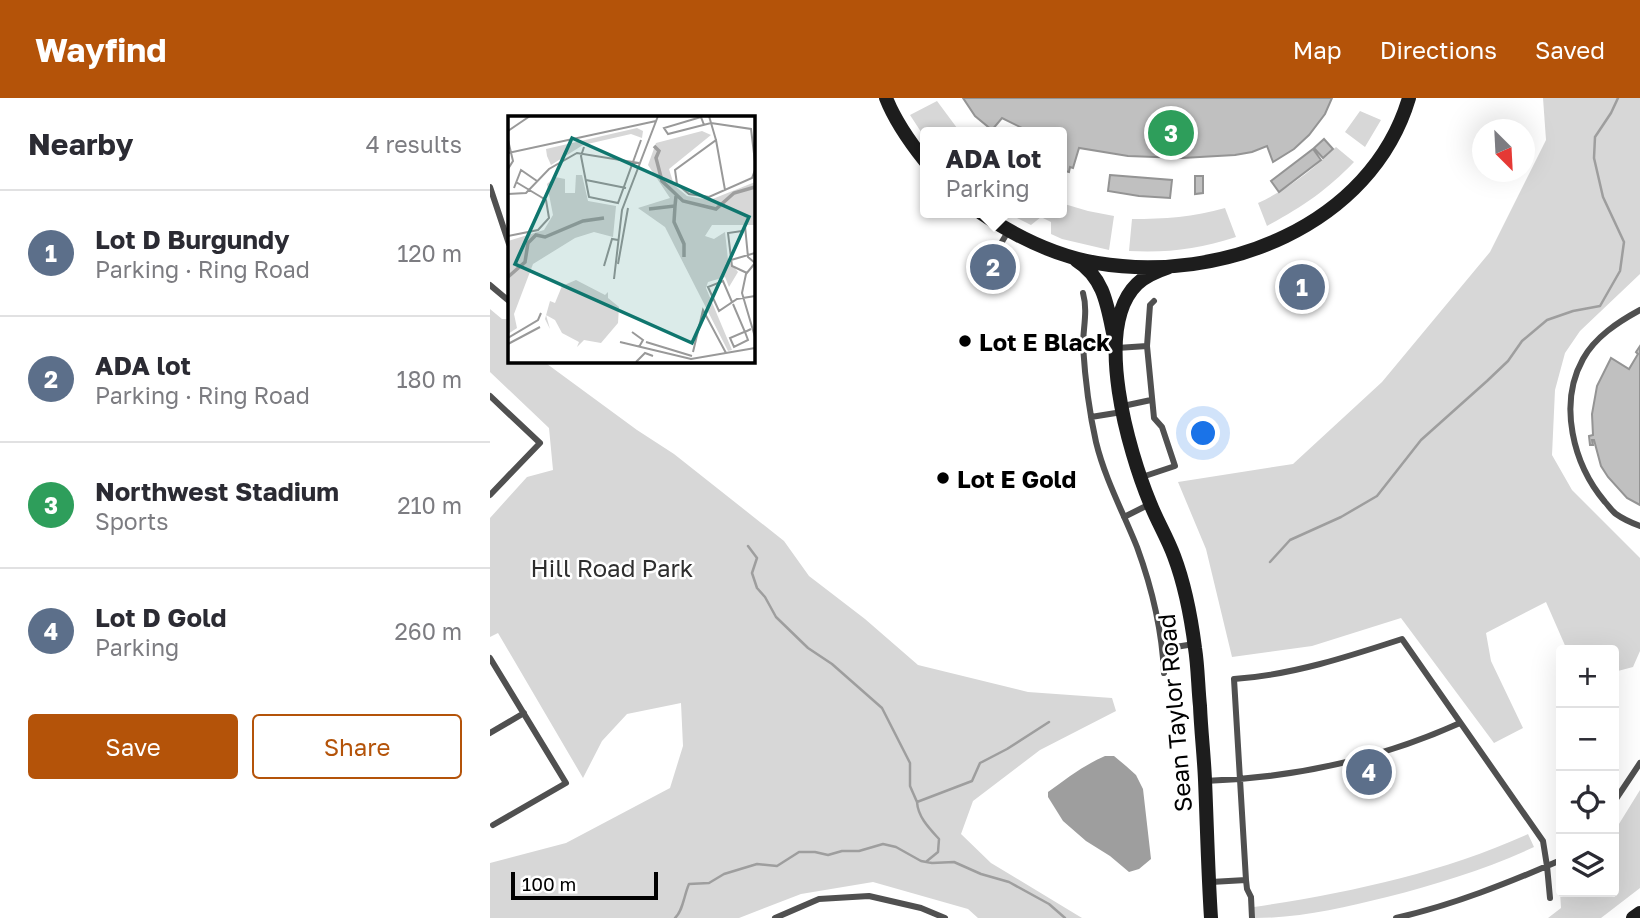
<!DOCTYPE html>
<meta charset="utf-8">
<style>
:root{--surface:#fff;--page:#f2f2f3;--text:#2b2b33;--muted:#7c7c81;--line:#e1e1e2;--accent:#b45309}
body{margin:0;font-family:"Golos Text",sans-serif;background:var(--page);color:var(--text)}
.controls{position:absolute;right:21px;bottom:21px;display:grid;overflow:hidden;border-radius:7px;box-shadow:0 7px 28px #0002}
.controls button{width:63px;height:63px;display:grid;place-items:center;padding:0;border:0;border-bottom:2px solid var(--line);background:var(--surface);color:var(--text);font:35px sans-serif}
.compass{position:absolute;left:982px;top:21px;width:63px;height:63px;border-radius:50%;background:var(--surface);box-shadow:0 7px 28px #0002;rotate:156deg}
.scale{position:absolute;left:21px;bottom:18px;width:147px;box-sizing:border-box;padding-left:7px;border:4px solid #000;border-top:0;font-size:19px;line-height:24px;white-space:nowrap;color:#000;-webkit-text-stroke:5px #fff;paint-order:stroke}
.you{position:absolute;left:714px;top:336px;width:24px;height:24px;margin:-18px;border:5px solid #fff;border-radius:50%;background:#1a73e8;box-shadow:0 0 0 10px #1a73e833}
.badge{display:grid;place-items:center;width:46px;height:46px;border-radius:50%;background:var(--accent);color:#fff;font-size:23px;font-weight:700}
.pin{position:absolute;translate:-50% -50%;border:4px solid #fff;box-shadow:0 2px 7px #0006}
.popup{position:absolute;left:430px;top:29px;width:147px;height:91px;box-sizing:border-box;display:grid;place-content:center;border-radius:7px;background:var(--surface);filter:drop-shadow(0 2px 5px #0005);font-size:23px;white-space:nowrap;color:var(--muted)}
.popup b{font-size:26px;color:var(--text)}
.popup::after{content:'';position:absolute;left:50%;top:100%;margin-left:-14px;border:14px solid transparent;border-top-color:var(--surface)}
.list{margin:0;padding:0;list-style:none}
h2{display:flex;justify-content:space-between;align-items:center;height:91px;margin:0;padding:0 28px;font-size:30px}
h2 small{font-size:23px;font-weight:400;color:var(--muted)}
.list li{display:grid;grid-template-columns:46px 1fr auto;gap:21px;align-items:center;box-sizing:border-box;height:126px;padding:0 28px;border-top:2px solid var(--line)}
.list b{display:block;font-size:26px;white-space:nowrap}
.list p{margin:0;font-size:23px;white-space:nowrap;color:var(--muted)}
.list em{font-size:23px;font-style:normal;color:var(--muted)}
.actions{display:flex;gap:14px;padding:21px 28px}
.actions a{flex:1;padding:16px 0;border:2px solid var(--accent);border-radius:7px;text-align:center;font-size:24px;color:var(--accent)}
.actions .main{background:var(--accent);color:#fff}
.icon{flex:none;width:38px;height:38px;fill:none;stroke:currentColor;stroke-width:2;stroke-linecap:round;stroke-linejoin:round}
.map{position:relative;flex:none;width:1150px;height:820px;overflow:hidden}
header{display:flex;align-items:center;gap:42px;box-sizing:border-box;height:98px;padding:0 35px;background:var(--accent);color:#fff}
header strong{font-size:33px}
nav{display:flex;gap:38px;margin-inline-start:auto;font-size:24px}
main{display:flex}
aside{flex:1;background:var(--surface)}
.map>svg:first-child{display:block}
.green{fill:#d7d7d7}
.water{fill:#9e9e9e}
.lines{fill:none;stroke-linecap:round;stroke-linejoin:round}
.stream{stroke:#9e9e9e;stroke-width:2.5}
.building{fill:#c0c0c0;stroke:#949494;stroke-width:2}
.lane{stroke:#505050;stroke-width:6}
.secondary{stroke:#1d1d1d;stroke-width:14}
.poi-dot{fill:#000;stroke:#fff;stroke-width:2.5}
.labels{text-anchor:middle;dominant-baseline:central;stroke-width:5;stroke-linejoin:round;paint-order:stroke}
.poi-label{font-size:24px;font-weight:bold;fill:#000;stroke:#fff;text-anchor:start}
.park-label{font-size:24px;fill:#2e2e2e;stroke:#fff}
.street-label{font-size:24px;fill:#000;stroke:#fff}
.inset-river{fill:none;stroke:#9e9e9e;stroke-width:3.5}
.inset-road{fill:none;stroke:#999;stroke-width:2}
.view{fill:#0f766e;fill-opacity:0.15;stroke:#0f766e;stroke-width:3.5}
.inset-edge{fill:none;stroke:#000;stroke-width:3.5}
</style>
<header>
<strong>Wayfind</strong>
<nav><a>Map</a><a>Directions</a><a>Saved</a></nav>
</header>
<main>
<aside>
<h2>Nearby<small>4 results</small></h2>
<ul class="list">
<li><span class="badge" style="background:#5c6f8a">1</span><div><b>Lot D Burgundy</b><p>Parking · Ring Road</p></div><em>120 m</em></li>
<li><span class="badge" style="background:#5c6f8a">2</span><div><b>ADA lot</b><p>Parking · Ring Road</p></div><em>180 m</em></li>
<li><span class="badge" style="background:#2e9e5b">3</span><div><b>Northwest Stadium</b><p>Sports</p></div><em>210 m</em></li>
<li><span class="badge" style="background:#5c6f8a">4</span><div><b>Lot D Gold</b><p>Parking</p></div><em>260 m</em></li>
</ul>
<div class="actions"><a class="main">Save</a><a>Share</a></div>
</aside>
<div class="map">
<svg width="1150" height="820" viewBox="0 0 1150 820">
<rect width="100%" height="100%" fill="#fff"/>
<path class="green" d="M1053 0H1150V176L1090 233 1075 255 1065 292 1062 357 1082 392 1150 460V553L1143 569 1124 574V552H1077L1056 504 996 535 1001 563 1033 630 1004 645 911 520 822 548 742 559 716 451 688 384 803 366 892 284 1000 154 1056 42Z
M447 3 470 34H435V40L420 17Z
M870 13 891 22 875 49 855 34Z
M846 49 864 64C836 93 812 109 777 128L768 105C798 91 823 72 846 49Z
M571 105 598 113 624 118 619 152 572 141 561 136V124L551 119 541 127 517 115H571Z
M735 110 746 139C709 151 678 155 639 153L642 121C674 121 704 119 735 110Z
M0 211 12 221H19V262L53 263 147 332 184 356 294 443 319 478 375 521 428 567 538 594 622 600 626 613 550 652 483 703 471 736 501 765 592 820H488L478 811 383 784 311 796 249 820H0V765L76 745 180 690 193 648 191 605 137 616 112 643 93 680 8 535 0 539V420L37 379 63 372 59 330 0 274Z
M1150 692V790L1111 820H1058L1071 810 1069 777 1071 775V794H1124V734Z
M1038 736 1044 749C997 771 947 786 897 799 853 810 810 820 765 820L764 809C857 795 952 775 1038 736Z"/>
<path class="water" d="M615 658H624L636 668 646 677 653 691 661 761 649 771 639 774 620 758 596 743 573 723 558 699V694C576 681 594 667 615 658Z"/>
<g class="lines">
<path class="stream" d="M258 448 267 460 262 475 267 490 275 499 286 519 318 550 342 566 392 610 420 665V688L427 704
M780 464 800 442 851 419 887 398 931 342 997 283 1018 263 1032 243 1057 222 1083 213 1110 208 1130 173 1134 144 1113 99 1104 60 1105 39 1121 15 1128 0
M437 763 448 754 449 741C439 730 428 719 427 704L482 683 490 665 517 651 559 624
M185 820C193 813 194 797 199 786L219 785 234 776 267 766 287 768 309 754H325L338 757 352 753H369L393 746 406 749 431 763 442 765 464 764 491 776 519 784 559 806 575 820"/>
</g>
<path class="building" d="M473 0H842L835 16 819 37 804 51 783 64 777 48 762 54 745 57 692 60 638 58 589 50 583 70 580 69 579 74 571 72V34H540L512 20 502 32 485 18Z
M834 41 843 51 833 60 824 50Z
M823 51 831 62 789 94 781 83Z
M620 77 682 82 680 100 649 98 618 93Z
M705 78H713V95L705 96Z
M1150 248V407L1137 400 1118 379 1111 368 1104 342H1102L1103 347H1100L1099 338 1103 337 1102 316 1107 288 1121 260 1139 271 1148 256 1146 254Z"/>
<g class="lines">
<path class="lane" d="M0 89 19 146
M494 183 506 162 510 147 519 132
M0 187 19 203
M593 195C598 213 593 230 593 248 595 280 599 313 606 344 615 381 633 414 647 449 662 490 672 531 674 575
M1150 212C1128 224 1105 239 1093 261 1068 306 1083 366 1115 404 1118 407 1122 413 1126 416 1133 421 1142 425 1150 428
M593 245 627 250 657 248
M0 298 50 345 0 397
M633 308 661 302
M601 319 632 314
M652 379 685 368 672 329 664 320 657 248 660 207 664 203
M634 419 660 406
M673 551 704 546
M0 560 76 685 3 727
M0 635 34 615
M715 683C803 680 890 661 970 625
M1124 704 1150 665
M721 784 756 782
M285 820 329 801 379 798 431 810 455 820
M762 820 761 799 757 791 756 782 744 581C802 577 857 559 912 541L1053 743 1057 768 1060 800
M906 820C963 807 1018 785 1071 762"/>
<path class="secondary" d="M396 0C405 23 419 43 435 63
M491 115C525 138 566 158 607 165 731 186 881 128 919 0
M586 162C613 179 617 205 623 235
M679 169C667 173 655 178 647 186 602 230 639 354 660 405 667 423 677 439 684 458 695 487 701 519 705 550 708 569 708 589 710 608 711 633 714 658 715 682 717 728 718 774 721 820
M1143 820 1150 815"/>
</g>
<g class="poi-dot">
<circle cx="475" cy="243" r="7"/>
<circle cx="453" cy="380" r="7"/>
</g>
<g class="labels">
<g class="poi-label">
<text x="489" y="243">Lot E Black</text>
<text x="467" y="380">Lot E Gold</text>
</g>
<g class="park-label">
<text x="122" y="469">Hill Road Park</text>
</g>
<g class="street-label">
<text transform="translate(684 615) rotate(-95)">Sean Taylor Road</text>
</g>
</g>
<g transform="translate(18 18)">
<rect width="247" height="247" fill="#fff"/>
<path d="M129 12 135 15 134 22 123 18 75 29 43 49 39 40 38 33ZM194 15 203 19 161 53 166 69 179 80 202 84 247 66V109H204L197 120 206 123 217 116 220 144 230 156 221 171 217 161 200 166 198 172 224 234 220 235 157 111 130 92 162 82 140 49 148 27ZM68 59H74L80 85 108 90 105 121 86 116 67 122 25 148 6 198 9 212 0 218V125L36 114 45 99 39 68 47 61 57 63V77H67ZM68 164 97 179 100 176V182L111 191 110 207 93 227 76 224 69 231 71 226 54 217 47 204 38 199 42 213 37 203 42 185 47 187 54 170Z" fill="#d7d7d7"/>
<path class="inset-river" d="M146 30 151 35 148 42 154 65 175 85 208 93 226 77 247 71M167 90 166 106 176 128V141M141 93 167 90 168 80M0 161 17 146 20 127 28 119 37 121 75 105 96 102"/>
<path class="inset-road" d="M201 0 208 24 167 54 169 68 181 78 201 81 244 62 247 54M196 9 193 1 156 12 160 18 203 7 243 13 247 46M0 15 22 0M0 24 5 45 0 53M208 24 217 74M76 31 73 40 81 81 110 87 133 24M0 37 148 5M78 64 118 72M6 72 13 54 29 65M0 78 18 77 41 53 69 37 131 47M237 110 240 141 247 147M234 115 220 117 224 150 239 157M0 120 30 114 41 102 38 84 8 66M223 144 247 137M247 147 238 158 234 177 247 221M110 148 120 92M96 150 104 123 110 124M106 163 114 94 150 0M224 186 215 165 200 171 211 195 229 183 247 180M225 188 237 216 240 224 226 231 222 222 236 216H237L243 213M124 216 135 224 131 231M0 222 30 204 33 197M112 226 183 243 247 232M138 226 184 240M0 228 32 211M185 236 195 194 218 237M128 246 137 237 145 240"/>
<path class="view" d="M64 22 241 101 184 227 7 148Z"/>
<rect width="247" height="247" class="inset-edge"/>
</g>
</svg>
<div class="controls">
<button>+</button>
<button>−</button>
<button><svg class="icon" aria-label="locate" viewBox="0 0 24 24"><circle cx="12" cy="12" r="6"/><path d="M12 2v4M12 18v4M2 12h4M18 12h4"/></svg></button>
<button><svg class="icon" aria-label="layers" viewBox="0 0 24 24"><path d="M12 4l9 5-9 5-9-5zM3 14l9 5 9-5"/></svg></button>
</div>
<svg class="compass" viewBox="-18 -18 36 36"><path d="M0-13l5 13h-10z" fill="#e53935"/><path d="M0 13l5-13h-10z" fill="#7c7c81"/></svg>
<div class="scale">100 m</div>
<div class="you"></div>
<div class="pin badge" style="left:812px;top:189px;background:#5c6f8a">1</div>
<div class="pin badge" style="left:503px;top:169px;background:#5c6f8a">2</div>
<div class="popup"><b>ADA lot</b>Parking</div>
<div class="pin badge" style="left:681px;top:35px;background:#2e9e5b">3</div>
<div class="pin badge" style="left:879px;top:674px;background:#5c6f8a">4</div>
</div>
</main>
